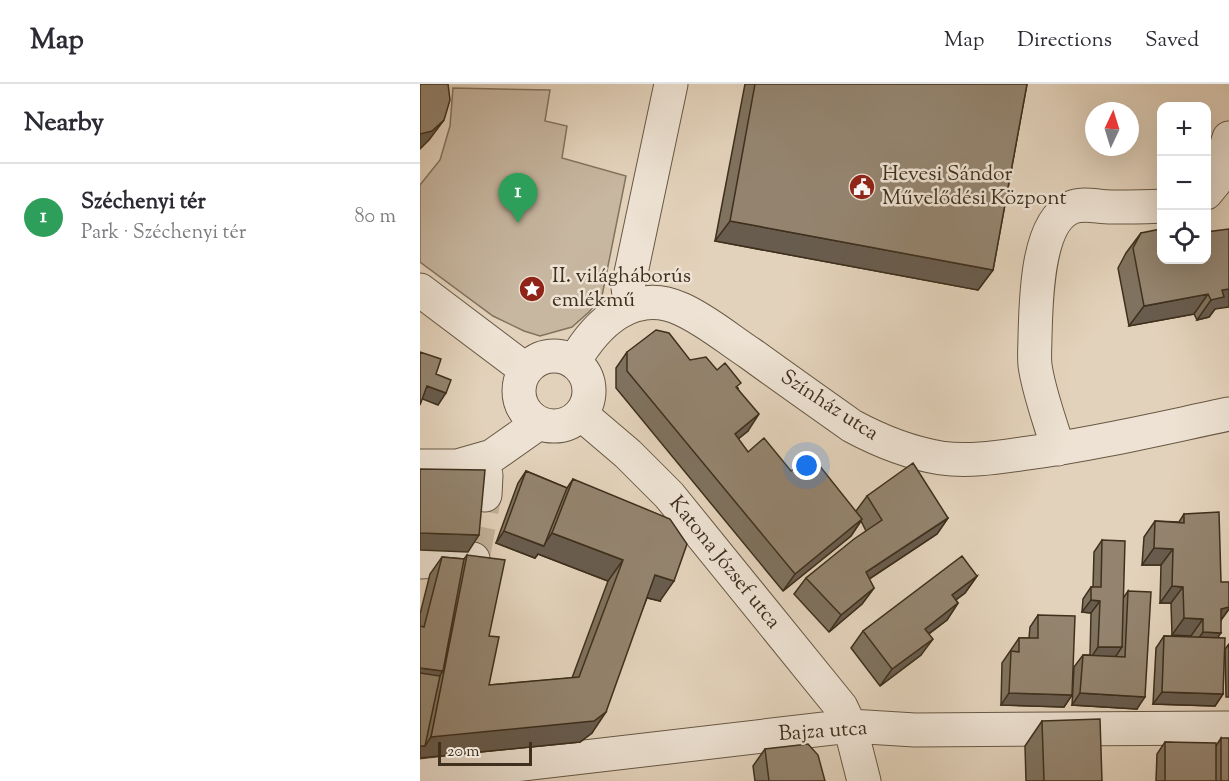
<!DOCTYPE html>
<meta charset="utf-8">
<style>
:root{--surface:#fff;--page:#f2f2f3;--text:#2b2b33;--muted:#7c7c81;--line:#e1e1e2;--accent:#0b8043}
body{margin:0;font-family:"Sorts Mill Goudy",serif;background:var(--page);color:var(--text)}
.controls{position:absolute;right:18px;top:18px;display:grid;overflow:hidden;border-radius:12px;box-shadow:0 6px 24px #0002}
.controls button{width:54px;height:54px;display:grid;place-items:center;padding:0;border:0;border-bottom:2px solid var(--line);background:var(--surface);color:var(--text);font:30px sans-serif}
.compass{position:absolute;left:665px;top:18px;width:54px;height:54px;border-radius:50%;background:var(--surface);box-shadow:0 6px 24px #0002;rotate:4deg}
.scale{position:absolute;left:18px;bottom:15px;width:94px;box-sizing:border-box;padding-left:6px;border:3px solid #3e301d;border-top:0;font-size:16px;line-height:21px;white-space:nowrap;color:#3e301d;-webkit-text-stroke:4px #ede2d3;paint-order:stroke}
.you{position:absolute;left:387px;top:382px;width:21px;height:21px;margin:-15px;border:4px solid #fff;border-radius:50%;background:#1a73e8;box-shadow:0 0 0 9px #1a73e833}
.badge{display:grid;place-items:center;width:39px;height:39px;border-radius:50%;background:var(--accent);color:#fff;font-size:20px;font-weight:700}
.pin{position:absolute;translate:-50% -50px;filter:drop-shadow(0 2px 3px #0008)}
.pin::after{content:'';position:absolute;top:32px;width:21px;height:18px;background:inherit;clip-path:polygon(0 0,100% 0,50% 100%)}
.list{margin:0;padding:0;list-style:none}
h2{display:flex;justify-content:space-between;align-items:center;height:78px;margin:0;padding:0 24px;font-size:26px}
h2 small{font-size:20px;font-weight:400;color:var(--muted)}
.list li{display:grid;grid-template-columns:39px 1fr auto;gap:18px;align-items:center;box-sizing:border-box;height:108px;padding:0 24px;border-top:2px solid var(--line)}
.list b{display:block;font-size:22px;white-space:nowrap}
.list p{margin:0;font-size:20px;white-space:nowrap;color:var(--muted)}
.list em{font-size:20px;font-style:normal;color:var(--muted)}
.icon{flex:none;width:33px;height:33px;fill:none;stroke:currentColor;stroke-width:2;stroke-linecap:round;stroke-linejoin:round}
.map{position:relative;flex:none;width:809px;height:697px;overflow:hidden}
header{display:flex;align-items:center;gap:36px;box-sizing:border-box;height:84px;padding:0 30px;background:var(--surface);border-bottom:2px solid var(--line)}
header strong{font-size:28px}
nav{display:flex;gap:33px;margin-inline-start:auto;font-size:21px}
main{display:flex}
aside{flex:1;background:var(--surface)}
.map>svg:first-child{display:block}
.park{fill:#c7b6a0;stroke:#82735e;stroke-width:1.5}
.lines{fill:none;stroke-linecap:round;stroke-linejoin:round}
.minor-tunnel{stroke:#c2b29b;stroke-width:33;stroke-dasharray:33 16;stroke-linecap:butt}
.minor-casing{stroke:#675844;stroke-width:35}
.minor{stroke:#ede2d3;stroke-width:33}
.wall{fill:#7f725f;stroke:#3e301d;stroke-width:1.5}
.shaded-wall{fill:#685c4e;stroke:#3e301d;stroke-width:1.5}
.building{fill:#94846f;stroke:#3e301d;stroke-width:1.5}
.labels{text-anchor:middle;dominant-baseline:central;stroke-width:5;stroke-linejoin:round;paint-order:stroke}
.poi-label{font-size:21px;fill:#3e301d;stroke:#ede2d3;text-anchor:start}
.street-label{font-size:21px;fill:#3e301d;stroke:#ede2d3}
</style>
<header>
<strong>Map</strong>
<nav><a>Map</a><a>Directions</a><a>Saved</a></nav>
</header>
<main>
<aside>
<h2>Nearby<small></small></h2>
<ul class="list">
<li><span class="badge" style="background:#2e9e5b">1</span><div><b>Széchenyi tér</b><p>Park · Széchenyi tér</p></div><em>80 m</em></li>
</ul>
</aside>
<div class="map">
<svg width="809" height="697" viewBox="0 0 809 697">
<rect width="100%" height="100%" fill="#e3d2bb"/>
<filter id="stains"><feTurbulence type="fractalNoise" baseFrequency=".00333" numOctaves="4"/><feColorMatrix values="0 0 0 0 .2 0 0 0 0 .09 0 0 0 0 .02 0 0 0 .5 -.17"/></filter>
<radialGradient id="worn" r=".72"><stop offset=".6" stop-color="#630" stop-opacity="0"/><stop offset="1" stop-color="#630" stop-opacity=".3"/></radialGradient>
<path class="park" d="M33 4 130 6 125 37 147 42 142 74 206 92 182 212 169 228 152 243 120 252 104 247 73 232 0 178V101L20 76 30 42Z"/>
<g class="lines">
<path class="minor-tunnel" d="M53 475 65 411"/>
<g class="minor-casing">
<path id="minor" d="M786 109 795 98 809 54
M0 206 106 286
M221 220 209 211 208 203 251 0
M99 307a35 35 0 1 1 70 0a35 35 0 1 1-70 0Z
M154 278C176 240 213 203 261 225 286 236 308 255 331 270 364 294 398 318 432 342 460 357 490 369 521 374 550 378 579 373 608 369 675 360 742 344 809 330
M161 330 208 370 249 411 421 623 430 642 444 697
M638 365C631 340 618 306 615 281 614 272 615 262 615 253 616 220 616 140 650 124 663 118 677 123 691 123 708 123 725 123 742 122
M58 377 66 391 65 411
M0 382H37L72 372 119 339
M0 478 53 475
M0 692 430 642 495 646 809 644"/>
</g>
<use href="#minor" class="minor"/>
</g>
<path class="wall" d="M325 0H607L573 186 558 206 295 157Z
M721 149 786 176 795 225 789 233 777 236 774 230 709 242 698 184 706 169Z
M207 268 270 276 297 286 318 304 328 347 318 355 328 368 436 427 447 412 528 434 517 450 449 495 454 504 442 520 409 548 374 510 386 494 446 447 441 437 431 452 363 507 196 304V284Z
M106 387 147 404 153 395 240 517 227 514 172 649 160 658 0 674V530L10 490 22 473 44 475 47 471 69 552V601L152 594 188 497 118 470 115 474 76 459 98 399Z
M764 430 801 498 809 525 801 536 797 554 803 610 795 622 733 620 736 564 744 552 771 553V552L752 551 751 519H740L741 481H722L724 453 735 437 759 438Z
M682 456 704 513 708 507 717 625 652 621 654 583 663 571H670L671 529 662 528 663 515 671 503H673L674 468Z
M557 492 545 509 536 516 538 519 527 536 509 550 501 571 460 602 431 564 443 547Z
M618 531 652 611 644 623 581 621 582 579 599 554H609L610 543Z
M809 560V613H806L805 565Z
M622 637 682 697H606L605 662Z
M801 654 809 697H736L737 670 745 658 796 662Z
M345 665 405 697H335L333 682Z"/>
<path class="shaded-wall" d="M24 36 9 56 0 65V50Z
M310 137 573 186 558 206 295 157Z
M809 205V223L795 225 789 233 777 236 791 216 802 206Z
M788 210 774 230 709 242 724 222Z
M7 302 26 309 18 321 0 314Z
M339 330 328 347 303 367 315 350Z
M528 434 517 450 434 505 446 488Z
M442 435 431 452 363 507 375 490Z
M84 447 123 462 132 449 203 476 188 497 118 470 115 474 76 459Z
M0 449 59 451 48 468 0 466Z
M734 464 753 465 741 481H722Z
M235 491 254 497 240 517 220 512Z
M557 492 545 509 520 527 532 511Z
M752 502 763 503 751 519H740Z
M454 504 442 520 409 548 421 531Z
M671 516 680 517 671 529 662 528Z
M538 519 527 536 493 561 505 545Z
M809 523V525L798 540 801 525Z
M764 534 783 535 771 552 752 551Z
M783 548 801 549 789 566 771 565Z
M513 555 501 571 460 602 472 585Z
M678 563H702L694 575H670Z
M0 584 23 587 11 604 0 603Z
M742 608 803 610 795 622 733 620Z
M589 609 652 611 644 623 581 621Z
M660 609 725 613 717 625 652 621Z
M186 628 172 649 160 658 0 674V662H5L11 653Z"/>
<path class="building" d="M0 0H28L30 16 24 36 12 47 0 50Z
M335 0H607L573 186 310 137Z
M741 145V176H786V148L809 145V205L802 206 804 213 791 216 788 210 724 222 713 164 721 149Z
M236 246 249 249 270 276 286 273 297 286 305 279 321 299 316 303 339 330 315 350 328 368 344 354 371 387 391 371 442 435 375 490 207 287V268Z
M0 268 21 275 16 290 31 296 26 309 7 302 0 321Z
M493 379 528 434 446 488 454 504 421 531 386 494 434 455 462 436 447 412Z
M0 385 65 386 59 451 0 449Z
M106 387 147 404 124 462 84 447Z
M153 395 250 435 267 460 254 497 235 491 186 628 174 637 11 653 47 471 85 476 69 552 79 553 69 601 159 593 203 476 132 449Z
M799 428 801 498H809V523L801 525V549L783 548V535L764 534 763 503 752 502 753 465 734 464 735 437 764 439V430Z
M682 456 705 457 702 563H678L680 517 671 516V503H681Z
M542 472 557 492 532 511 538 519 505 545 513 555 472 585 443 547Z
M22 473 44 475 23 587 0 584V542L4 543Z
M708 507 731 508 725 613 660 609 663 571 705 573Z
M618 531 655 532 652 611 589 609 591 567 599 568V554H618Z
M744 552 805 554 803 610 742 608Z
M0 589 20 592 5 662H0Z
M680 635 682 697H624L622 637Z
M801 654H809V697H801Z
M745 658 796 659V697H745Z
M388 660 398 671 405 697H349L345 665Z"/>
<defs>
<g id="civic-disc" transform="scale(1.35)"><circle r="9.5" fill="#8f2418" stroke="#ede2d3"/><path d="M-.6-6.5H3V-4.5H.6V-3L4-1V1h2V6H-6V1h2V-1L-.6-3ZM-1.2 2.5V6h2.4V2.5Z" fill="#fff"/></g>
<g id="sight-disc" transform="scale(1.35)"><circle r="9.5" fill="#8f2418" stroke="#ede2d3"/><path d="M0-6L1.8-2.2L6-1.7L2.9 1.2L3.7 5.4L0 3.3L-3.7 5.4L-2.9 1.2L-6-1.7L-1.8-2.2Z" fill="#fff"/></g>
</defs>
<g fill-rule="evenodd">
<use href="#civic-disc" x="442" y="103"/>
<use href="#sight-disc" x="112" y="205"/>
</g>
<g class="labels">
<g class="poi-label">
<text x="462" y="91">Hevesi Sándor<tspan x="462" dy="24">Művelődési Központ</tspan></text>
<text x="132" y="193">II. világháborús<tspan x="132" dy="24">emlékmű</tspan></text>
</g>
<g class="street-label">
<text transform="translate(409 322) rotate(33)">Színház utca</text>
<text transform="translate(304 479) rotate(51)">Katona József utca</text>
<text transform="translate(403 648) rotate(-4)">Bajza utca</text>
</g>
</g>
<rect width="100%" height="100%" filter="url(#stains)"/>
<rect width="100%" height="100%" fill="url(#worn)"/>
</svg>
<div class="controls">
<button>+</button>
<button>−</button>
<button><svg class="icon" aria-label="locate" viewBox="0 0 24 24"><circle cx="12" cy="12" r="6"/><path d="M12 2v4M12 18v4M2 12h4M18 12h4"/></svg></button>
</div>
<svg class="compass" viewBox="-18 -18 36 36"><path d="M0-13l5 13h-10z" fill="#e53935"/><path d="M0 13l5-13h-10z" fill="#7c7c81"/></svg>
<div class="scale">20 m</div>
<div class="you"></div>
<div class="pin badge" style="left:98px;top:139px;background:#2e9e5b">1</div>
</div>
</main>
